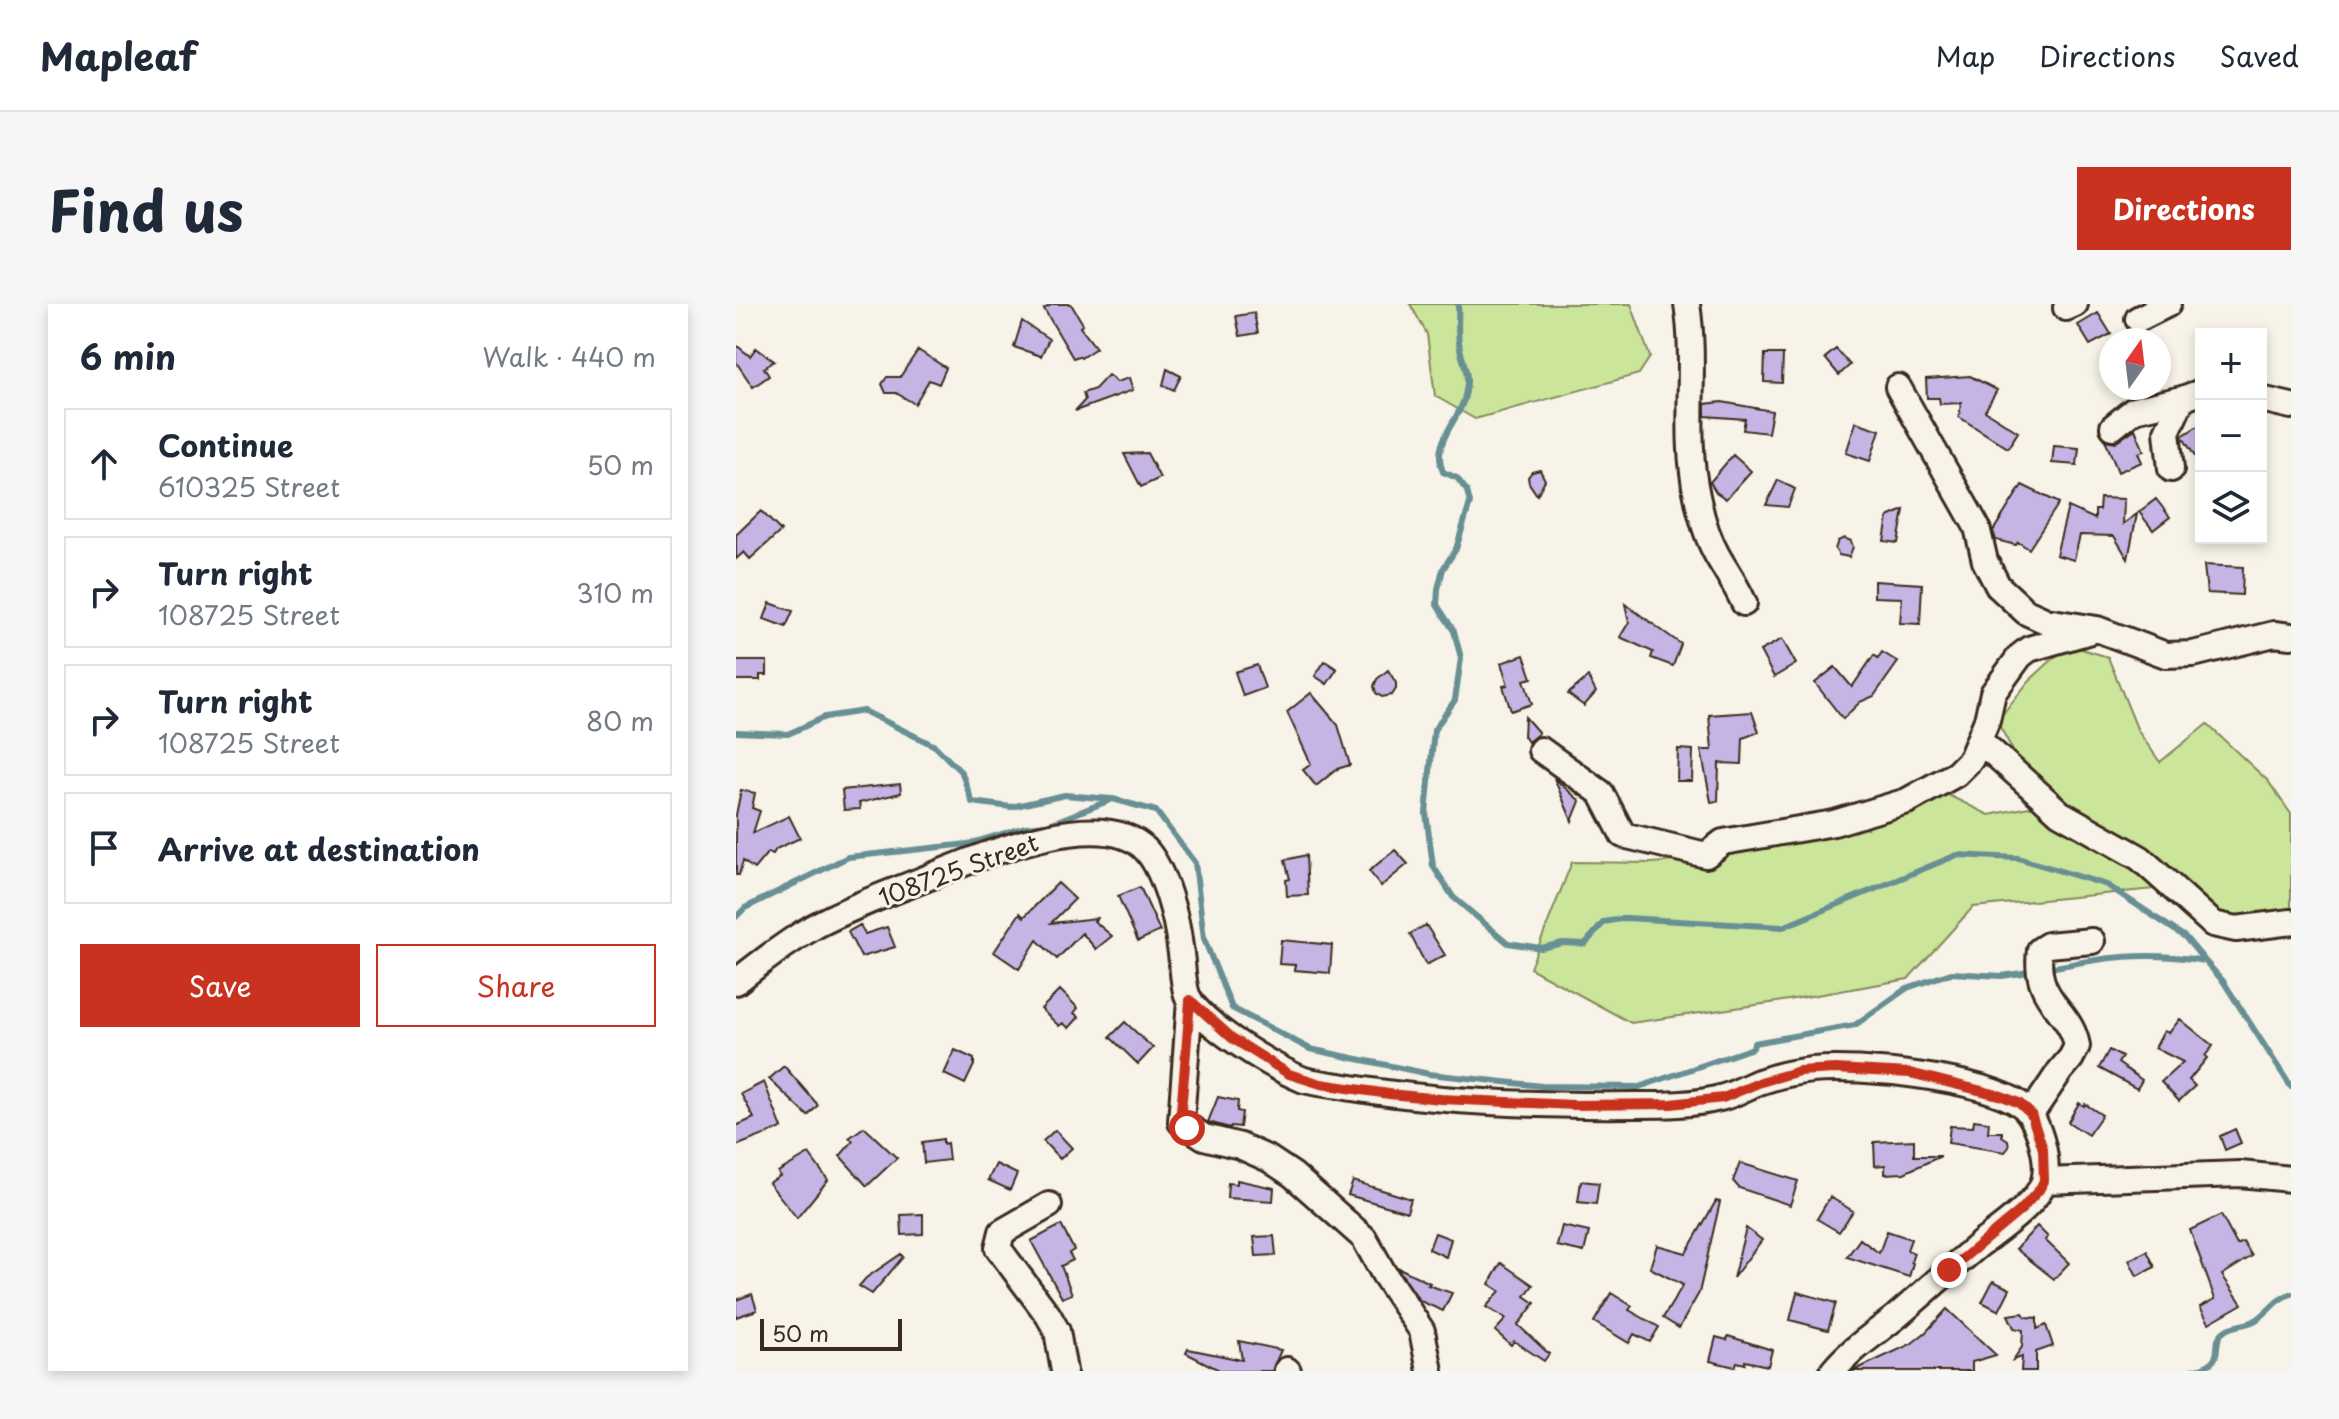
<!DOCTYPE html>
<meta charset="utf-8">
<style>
:root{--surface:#fff;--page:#f6f6f7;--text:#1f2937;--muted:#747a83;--line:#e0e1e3;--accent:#c8321e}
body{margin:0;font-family:"Playpen Sans",sans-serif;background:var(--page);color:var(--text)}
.controls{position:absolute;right:24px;top:24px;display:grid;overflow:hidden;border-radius:0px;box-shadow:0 4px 12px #0003}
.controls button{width:72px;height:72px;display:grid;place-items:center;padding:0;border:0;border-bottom:2px solid var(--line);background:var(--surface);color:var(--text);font:40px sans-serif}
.compass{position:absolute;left:1363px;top:24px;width:72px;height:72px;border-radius:50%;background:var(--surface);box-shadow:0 4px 12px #0003;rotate:14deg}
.scale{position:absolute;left:24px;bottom:20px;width:142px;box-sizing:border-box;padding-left:8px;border:4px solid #3b2a1e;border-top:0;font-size:22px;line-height:28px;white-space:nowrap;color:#3b2a1e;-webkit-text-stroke:6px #f7f3e8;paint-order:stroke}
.stop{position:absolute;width:24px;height:24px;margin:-18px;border:6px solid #c8321e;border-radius:50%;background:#fff}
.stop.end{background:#c8321e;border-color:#fff;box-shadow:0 2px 8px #0008}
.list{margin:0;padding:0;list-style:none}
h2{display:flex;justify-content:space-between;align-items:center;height:104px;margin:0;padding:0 32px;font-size:34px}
h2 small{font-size:26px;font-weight:400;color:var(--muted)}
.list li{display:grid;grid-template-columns:52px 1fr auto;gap:24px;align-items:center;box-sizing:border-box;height:112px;margin:0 16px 16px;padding:0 16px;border:2px solid var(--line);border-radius:0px}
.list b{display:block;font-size:30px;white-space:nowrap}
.list p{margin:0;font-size:26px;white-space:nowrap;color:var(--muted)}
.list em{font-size:26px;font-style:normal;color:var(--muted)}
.actions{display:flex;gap:16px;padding:24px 32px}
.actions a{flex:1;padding:18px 0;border:2px solid var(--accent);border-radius:0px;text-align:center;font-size:28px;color:var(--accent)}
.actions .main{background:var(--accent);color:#fff}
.icon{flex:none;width:44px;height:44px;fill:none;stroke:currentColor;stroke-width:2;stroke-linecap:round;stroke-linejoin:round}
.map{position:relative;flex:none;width:1555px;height:1067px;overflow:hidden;border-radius:0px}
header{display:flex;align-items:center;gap:48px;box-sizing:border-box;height:112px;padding:0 40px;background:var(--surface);border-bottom:2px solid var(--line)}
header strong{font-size:38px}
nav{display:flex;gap:44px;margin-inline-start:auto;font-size:28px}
.intro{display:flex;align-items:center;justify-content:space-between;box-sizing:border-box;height:192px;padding:0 48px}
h1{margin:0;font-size:56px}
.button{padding:20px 36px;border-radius:0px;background:var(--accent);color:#fff;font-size:28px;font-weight:700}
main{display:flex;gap:48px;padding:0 48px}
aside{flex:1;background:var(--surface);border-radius:0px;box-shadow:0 4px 12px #0003}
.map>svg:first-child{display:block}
.green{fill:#cbe59b;stroke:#83885c;stroke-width:2}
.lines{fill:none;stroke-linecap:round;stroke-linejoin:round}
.stream{stroke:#678f93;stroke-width:6}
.building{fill:#c6b4e4;stroke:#3b2a1e;stroke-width:2}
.minor-casing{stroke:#3b2a1e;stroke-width:30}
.minor{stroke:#f7f3e8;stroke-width:24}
.route{stroke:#c8321e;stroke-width:10}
.labels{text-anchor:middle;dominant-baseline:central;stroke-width:6;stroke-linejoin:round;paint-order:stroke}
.street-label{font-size:24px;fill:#3b2a1e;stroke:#f7f3e8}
</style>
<header>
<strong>Mapleaf</strong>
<nav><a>Map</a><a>Directions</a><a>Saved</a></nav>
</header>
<div class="intro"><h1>Find us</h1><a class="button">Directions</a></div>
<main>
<aside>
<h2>6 min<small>Walk · 440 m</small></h2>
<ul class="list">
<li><svg class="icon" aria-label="ahead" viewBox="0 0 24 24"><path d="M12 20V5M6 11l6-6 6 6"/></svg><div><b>Continue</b><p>610325 Street</p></div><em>50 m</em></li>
<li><svg class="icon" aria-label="right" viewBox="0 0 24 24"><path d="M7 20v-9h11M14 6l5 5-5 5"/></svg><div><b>Turn right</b><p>108725 Street</p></div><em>310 m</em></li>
<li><svg class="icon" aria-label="right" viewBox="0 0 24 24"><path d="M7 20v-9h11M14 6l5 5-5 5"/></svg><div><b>Turn right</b><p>108725 Street</p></div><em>80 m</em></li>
<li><svg class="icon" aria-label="arrive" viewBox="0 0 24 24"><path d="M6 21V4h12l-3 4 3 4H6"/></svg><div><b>Arrive at destination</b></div></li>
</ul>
<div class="actions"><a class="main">Save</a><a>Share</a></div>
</aside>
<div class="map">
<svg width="1555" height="1067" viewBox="0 0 1555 1067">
<rect width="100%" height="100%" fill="#f7f3e8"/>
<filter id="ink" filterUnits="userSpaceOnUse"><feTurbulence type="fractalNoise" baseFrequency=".0125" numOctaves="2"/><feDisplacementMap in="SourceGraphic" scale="16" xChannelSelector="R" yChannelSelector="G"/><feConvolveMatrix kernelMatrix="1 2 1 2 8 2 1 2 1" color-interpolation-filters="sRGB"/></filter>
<g filter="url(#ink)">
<path class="green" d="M674 0H895L914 53 903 70 739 115 699 92 691 30Z
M1332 341 1372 353 1402 427 1424 458 1471 420 1532 477 1555 510V609L1483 619 1438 583 1237 603 1172 675 1041 698 895 719 794 664 836 558 916 559 985 553 1208 489 1253 511 1298 502 1283 458 1261 417 1293 377Z"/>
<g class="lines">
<path class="stream" d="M722 0C723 12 721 25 723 38 725 57 734 65 730 87 726 116 694 136 707 168L721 174 731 187 734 199 720 245 707 265 702 285 701 301 718 327 725 354 719 396 698 426 690 509 697 562 717 593 772 639 805 644 827 639 849 640 868 618 890 614 1047 623 1221 551 1282 554 1371 581 1449 633 1469 657
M0 428 52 430 89 413 128 407 199 442 226 469 236 498 275 503 329 491 375 495
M0 613 9 604 27 595 112 553 232 540 289 523 311 521 377 495 420 507 459 559 468 635 496 704 574 745 693 770 806 782 903 783 1017 744 1018 739 1119 721 1171 684 1215 669 1266 672 1299 667
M1310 665C1367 653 1412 647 1469 657L1487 677 1555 783
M1452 1067C1499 1059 1469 1039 1490 1026 1499 1020 1511 1022 1520 1016 1533 1008 1540 994 1555 990"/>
</g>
<path class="building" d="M317 0H335L347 20 344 23 360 44 345 54 343 52 337 54 308 5Z
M518 9 522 29 504 32 500 12Z
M1362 9 1375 30 1354 41 1342 21Z
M286 17 313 35 305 52 278 43Z
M0 41 14 52 20 44 38 57 28 64 33 72 17 83 0 58Z
M1100 45 1114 61 1103 71 1089 54Z
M182 46 210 64 203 80 193 76 179 100 160 89H150L146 80 151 73H164Z
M1029 50H1047L1046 79 1028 78Z
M431 65 445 72 438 86 427 81Z
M372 71 381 78 393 74 397 86 339 107 349 96 347 89 359 85Z
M1234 72 1261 86 1249 107 1282 128 1272 144 1223 113 1225 99 1204 100 1203 94H1191L1190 75Z
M986 98 1036 107 1032 129 1007 126 1009 115 969 112V100Z
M1120 118 1144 126 1134 157 1110 149Z
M1465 120V162L1446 132Z
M1399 125 1408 147 1402 149 1406 158 1382 168 1369 136 1380 138Z
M1318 142 1343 144 1341 161 1316 159Z
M411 149 424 174 405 183 388 150Z
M997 151 1015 167 990 195 980 188 974 178Z
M804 166 809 176 801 191 793 179 792 173 796 168Z
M1042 176 1059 185 1052 203 1030 201Z
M1286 181 1323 199 1293 245 1282 238 1280 241 1260 236 1257 227Z
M1364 194 1388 195 1387 220 1401 210 1392 255 1378 232 1344 231 1338 256 1320 251 1332 203 1359 215V206H1363Z
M1420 195 1434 213 1417 226 1403 208Z
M1168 206 1162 239 1148 237 1152 213Z
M25 207 45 227 14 255 8 248 0 255V231Z
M1108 234 1115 237 1117 243 1113 253 1103 251 1099 245 1102 237Z
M1468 261 1507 263 1506 291 1471 289Z
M1138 277 1186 280 1184 320 1164 319 1166 294 1138 293Z
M34 299 57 307 50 323 28 315Z
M889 300 945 340 937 362 915 354 917 348 884 333 893 318Z
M1046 335 1060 360 1038 373 1024 347Z
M1146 348 1162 358 1138 392 1124 398 1107 415 1079 379 1099 363 1116 383 1138 351 1142 354Z
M788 351 796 374 788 376 796 400 775 407 767 382 772 381 765 359Z
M0 357H31V371H24V376H0Z
M589 357 601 365 591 380 579 372Z
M521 361 529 384 507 392 499 368Z
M652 366 660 379V385L656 391 646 393 640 389 638 382 641 375Z
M852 373 860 388 848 402 832 390Z
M575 389 602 421 614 461 601 465 580 482 567 466 575 460 551 408Z
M1016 408 1023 428 1007 434 1006 460 983 459 982 497 975 498 965 446H976L973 411Z
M789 413 803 429 792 438 788 432Z
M942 445 957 446 956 477H941Z
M818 474 844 497 836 517Z
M164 480 165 489 123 499 124 505 108 506 106 486Z
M5 486 19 489 16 504 24 507 17 529 53 512 64 534 40 545 37 550 32 548 18 565 7 557 3 571H0V511Z
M659 546 672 560 645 582 633 567Z
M570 551 572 591 551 592 550 576 554 575 549 556Z
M322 579 339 595 315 619 361 614 358 617 376 632 360 645 346 629 321 655 301 636 283 665 258 648 284 609 288 613Z
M404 583 424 627 402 637 382 592Z
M124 621 129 630 151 623 159 643 125 653 112 628Z
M690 621 709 651 690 661 674 630Z
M545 636 596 641 594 669 558 666 559 661 543 660Z
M324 686 342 704 338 709 343 713 333 724 327 719 323 722 305 705Z
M1444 715 1477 742 1469 752 1471 754 1453 776 1459 782 1443 797 1425 778 1447 758 1419 744 1428 727 1433 729Z
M389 718 417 744 402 760 374 733Z
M219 746 238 755V761L229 780 208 770Z
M1373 746 1386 753 1382 759 1406 776 1401 785 1363 764Z
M48 762 82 801 72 812 33 775Z
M28 778 46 824 0 842V822L18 814 5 790Z
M482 793 502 797 501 807 506 808 504 823 495 822 494 824 472 818Z
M1343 799 1348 802 1349 800 1366 811 1352 831 1332 818Z
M1238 816 1253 818 1252 828H1266V832L1272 836 1273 843 1269 848 1212 839 1214 822 1237 823Z
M128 823 161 854 131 882 104 852 117 837 113 834Z
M1499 825 1505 839 1489 846 1484 832Z
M319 826 336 844 324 855 307 837Z
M207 835V840L211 839 213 856 188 859 186 838Z
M1178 836V852H1205L1168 869 1149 870V861L1139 862 1138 838Z
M73 850 92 876 61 914 33 879 44 872 42 868Z
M1004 859 1062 877 1054 901 1003 884 997 877Z
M260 860 281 870 274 886 252 876Z
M501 876 538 884 537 897 491 894 492 879 501 880Z
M617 877 675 895 671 908 612 891Z
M845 877 863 879 860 900 842 898Z
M1094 893 1117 907 1103 928 1081 915Z
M980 897 984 898 963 989 943 1024 927 1014 947 981 914 964 921 941 950 949Z
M187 910V930L166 931 165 911Z
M1485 911 1501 941 1507 938 1516 952 1486 971 1506 1000 1473 1019 1464 1003 1479 995 1454 926Z
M325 921 338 946 333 949 337 956 325 962 336 990 326 994 295 937Z
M826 922 853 928 848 948 821 942Z
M1301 922 1312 933 1309 936 1333 959 1318 975 1280 945Z
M1010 924 1026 936 997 974Z
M1151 927 1175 935 1171 946 1178 949 1175 958 1177 959 1173 973 1111 953 1124 935 1143 949Z
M699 929 715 935 710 953 693 945Z
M538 932 540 951 520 952 518 933Z
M1411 947 1419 963 1401 972 1393 956Z
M165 950 167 953 136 990 123 982 130 974Z
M765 959 797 981 789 992 799 999 782 1021 813 1050 808 1057 778 1037 775 1041 759 1027 770 1015 750 1003 764 987 753 980Z
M661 963 694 979 692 981 716 989 707 1007 684 997Z
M1257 977 1274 985 1263 1007 1246 998Z
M1061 988 1100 999 1092 1026 1054 1016Z
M875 989 896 1002 893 1006 923 1023 914 1038 898 1030 893 1039 858 1018Z
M16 990 21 1006 0 1013V996Z
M1211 1005 1260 1051 1236 1058V1067H1117L1175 1040 1190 1028Z
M1287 1009 1290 1013 1301 1014V1025L1310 1021 1317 1042 1300 1048V1067H1285L1286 1053 1277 1056 1286 1043 1287 1026 1278 1024 1272 1011Z
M992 1032 1036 1046 1032 1062 1009 1057V1060L1001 1058 999 1063 974 1057 980 1033 991 1036Z
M503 1037 545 1046 536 1067H485L450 1049 452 1045 506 1056Z"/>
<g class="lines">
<g class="minor-casing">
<path id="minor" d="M951 0C961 64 947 129 961 192 965 212 971 233 981 251 990 267 1000 281 1008 299
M1330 4 1339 0
M1402 15 1432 0
M1162 83 1241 223 1249 257 1262 282 1290 308 1310 317 1361 325 1430 351 1457 350 1538 330 1555 332
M1525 95 1555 102
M1377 123 1398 106 1446 95 1465 88
M1435 165 1431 128 1446 95
M1243 436 1324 509 1404 554 1477 620 1500 625 1555 618
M805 446 865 489 887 531 970 551 987 538 1098 519 1171 497 1220 470 1235 455 1251 416 1257 389 1284 352 1293 345 1361 325
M0 678C25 658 51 638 79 622 113 604 150 590 186 576 236 556 365 498 410 546 429 567 441 616 444 643 447 658 446 676 451 691 462 719 540 765 568 776 584 780 600 781 616 784 709 799 805 802 900 801 928 801 957 801 984 794 998 791 1010 783 1023 778 1040 772 1058 768 1076 766 1124 761 1244 774 1284 800 1302 812 1314 856 1308 877 1301 900 1262 926 1244 940 1216 963 1189 988 1161 1012 1139 1030 1116 1044 1097 1067
M454 696 445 818 468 833 504 842 533 855 557 871 628 934 648 970 686 1027 694 1067
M1295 810 1324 767 1335 754 1341 742C1335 705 1297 698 1304 646L1312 641 1356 637
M1308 877 1504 870 1555 875
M313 901 266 928 262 944 312 1011 321 1027 328 1067
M551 1066 552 1067"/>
</g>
<use href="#minor" class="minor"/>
</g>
</g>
<g class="lines" filter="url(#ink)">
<path class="route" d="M451 824 444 816C448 776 451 737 454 696L496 734 553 770 585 780 653 790 705 795 838 801 935 800 987 794 1025 778 1063 767 1099 765 1174 769 1266 792 1283 799 1295 810 1307 845 1308 877 1303 886 1285 906 1213 966"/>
</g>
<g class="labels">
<g class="street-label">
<text transform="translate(222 565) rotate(-20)">108725 Street</text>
</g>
</g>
</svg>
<div class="controls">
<button>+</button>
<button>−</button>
<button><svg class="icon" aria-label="layers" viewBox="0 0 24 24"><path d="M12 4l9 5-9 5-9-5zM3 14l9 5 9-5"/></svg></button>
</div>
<svg class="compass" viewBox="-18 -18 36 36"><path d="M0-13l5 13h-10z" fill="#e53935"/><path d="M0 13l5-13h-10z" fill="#747a83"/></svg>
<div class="scale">50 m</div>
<div class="stop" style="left:451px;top:824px"></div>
<div class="stop end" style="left:1213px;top:966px"></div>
</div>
</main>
